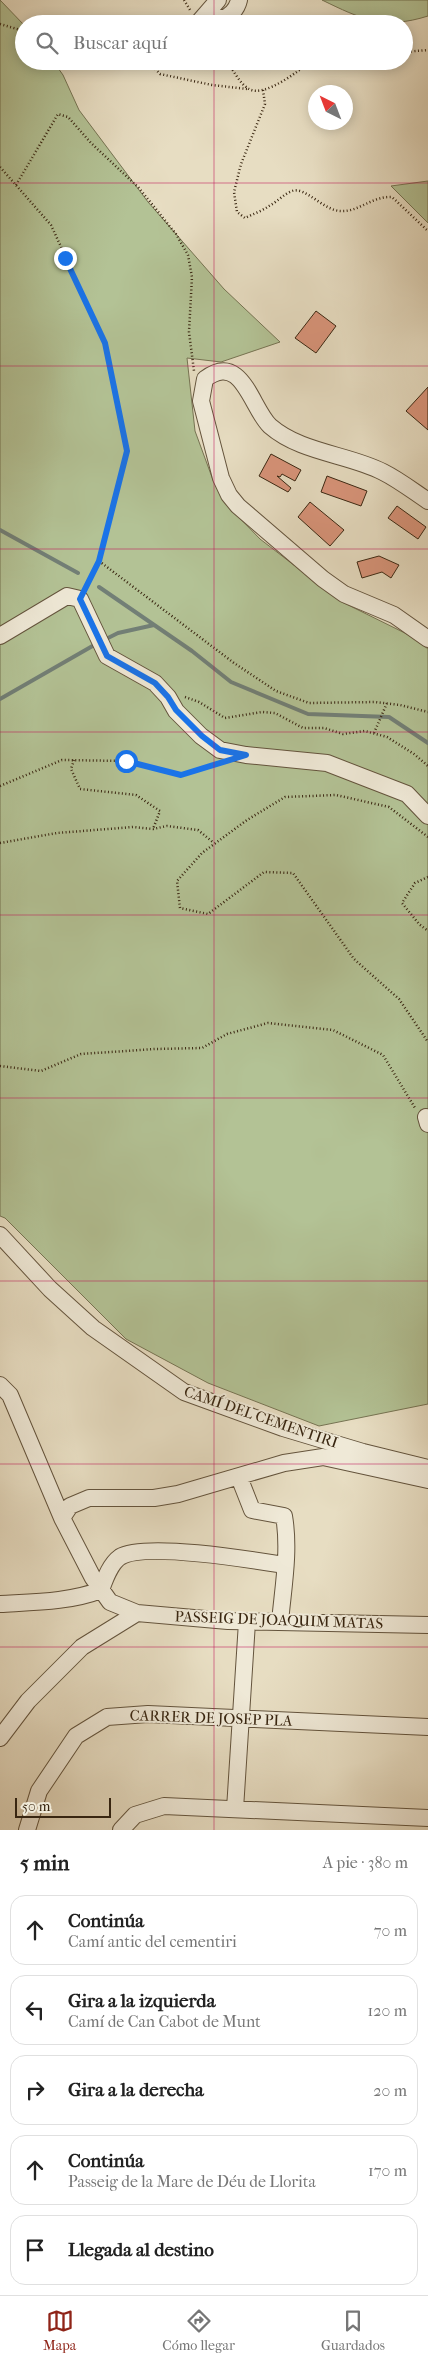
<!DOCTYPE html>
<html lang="es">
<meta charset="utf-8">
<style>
:root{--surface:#fff;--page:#f6f6f6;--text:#222;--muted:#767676;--line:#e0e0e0;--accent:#8f2418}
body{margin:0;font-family:"IM FELL French Canon",serif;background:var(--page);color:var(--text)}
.compass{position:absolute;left:308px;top:85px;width:45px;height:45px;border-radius:50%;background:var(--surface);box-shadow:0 2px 12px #0003;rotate:318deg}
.scale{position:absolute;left:15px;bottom:12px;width:96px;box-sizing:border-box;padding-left:5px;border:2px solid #392611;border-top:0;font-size:14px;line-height:18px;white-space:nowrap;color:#392611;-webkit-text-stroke:4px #efe9d7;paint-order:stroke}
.stop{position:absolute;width:15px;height:15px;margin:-11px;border:4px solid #1a73e8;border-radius:50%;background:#fff}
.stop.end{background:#1a73e8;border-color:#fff;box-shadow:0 1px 5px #0008}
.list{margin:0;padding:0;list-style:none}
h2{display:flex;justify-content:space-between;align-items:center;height:65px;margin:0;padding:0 20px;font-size:21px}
h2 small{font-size:16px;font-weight:400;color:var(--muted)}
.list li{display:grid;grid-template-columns:32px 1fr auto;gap:15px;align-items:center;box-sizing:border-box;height:70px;margin:0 10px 10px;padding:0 10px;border:1px solid var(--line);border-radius:15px}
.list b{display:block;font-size:19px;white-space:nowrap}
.list p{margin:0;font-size:16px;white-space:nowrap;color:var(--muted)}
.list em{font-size:16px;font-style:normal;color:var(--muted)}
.icon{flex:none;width:28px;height:28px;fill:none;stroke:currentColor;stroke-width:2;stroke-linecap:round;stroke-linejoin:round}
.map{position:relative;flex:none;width:428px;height:1830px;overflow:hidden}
.search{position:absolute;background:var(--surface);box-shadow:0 2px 12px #0003;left:15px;right:15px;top:15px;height:55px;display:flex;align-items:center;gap:12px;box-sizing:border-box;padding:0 18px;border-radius:28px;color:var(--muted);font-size:19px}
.sheet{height:465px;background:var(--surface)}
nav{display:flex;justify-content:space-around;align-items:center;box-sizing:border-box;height:70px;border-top:1px solid var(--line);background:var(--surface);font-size:14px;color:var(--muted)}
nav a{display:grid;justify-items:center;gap:2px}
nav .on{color:var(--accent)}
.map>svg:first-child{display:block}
.green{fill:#b3c295;stroke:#767453}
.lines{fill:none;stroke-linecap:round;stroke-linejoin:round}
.stream{stroke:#727f76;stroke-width:4}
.building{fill:#d9947a;stroke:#392611}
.minor-casing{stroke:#64543d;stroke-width:18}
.path{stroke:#392611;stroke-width:2.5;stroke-dasharray:1 2.5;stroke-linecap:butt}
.minor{stroke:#efe9d7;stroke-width:16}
.route{stroke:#1a73e8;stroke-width:6}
.grid{fill:none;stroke:#c2185b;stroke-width:1;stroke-opacity:0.55}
.labels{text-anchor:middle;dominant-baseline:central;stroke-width:4;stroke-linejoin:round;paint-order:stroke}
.street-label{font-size:15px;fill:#392611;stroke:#efe9d7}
</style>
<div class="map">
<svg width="428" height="1830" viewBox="0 0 428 1830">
<rect width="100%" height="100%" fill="#e7ddc2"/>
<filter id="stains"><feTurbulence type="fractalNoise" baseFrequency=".004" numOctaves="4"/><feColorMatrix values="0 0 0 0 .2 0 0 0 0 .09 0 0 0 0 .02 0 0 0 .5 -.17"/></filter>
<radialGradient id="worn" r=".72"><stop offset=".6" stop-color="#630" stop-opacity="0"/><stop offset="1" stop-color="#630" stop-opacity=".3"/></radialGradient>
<path class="green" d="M0 0 24 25V61H53L63 75 79 110 148 202 224 289 280 342 221 362 187 358 195 431 213 480 230 508 260 539 342 602 413 637 428 649V1404L319 1426 208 1383 126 1339 5 1218 0 1216Z
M322 0H428V16C384 30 361 19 322 0Z
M428 181V223L391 186Z"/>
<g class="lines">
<path class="stream" d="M0 530 78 573
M99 587 192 651 231 682 308 714 389 717 428 743
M104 640 118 633 154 625
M0 699 96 644"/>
</g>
<path class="building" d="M316 311 336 326 316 353 295 338Z
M428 387V430L406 411Z
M271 454 301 470 295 481 282 474 280 477 277 476 291 488 288 492 259 476Z
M327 476 367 491 361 506 321 492Z
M310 502 344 530 330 546 298 517Z
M397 506 426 527 418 539 388 518Z
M379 556 399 565 391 578 382 572 362 578 357 562Z"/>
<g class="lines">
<g class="minor-casing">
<path id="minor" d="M208 12 221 19C230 17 237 9 239 0
M199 22 218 0
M428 501C413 491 399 480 383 472 348 454 301 453 270 426 251 408 242 351 205 379L201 401 221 478 229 495 238 506 323 579 344 594 394 615 428 639
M0 636 67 596 80 599 107 656 155 683 168 697 176 711 201 736 220 750 246 755 327 763 407 794 428 816
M426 1117 428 1124
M0 1235 50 1289 93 1328 184 1392 283 1428 363 1452 428 1468
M0 1385 10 1395 62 1518 93 1578 110 1602 137 1613
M239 1477 252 1510 284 1516C290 1551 283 1588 280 1622
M62 1518 70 1506 89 1498H154L178 1494 284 1463 323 1457 428 1480
M0 1604C34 1602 70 1602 101 1590 105 1579 110 1564 120 1557 144 1542 253 1560 284 1565
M0 1738 28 1701 82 1647 137 1613 228 1621 428 1625
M235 1809 247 1622
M27 1830 39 1791 76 1736 107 1717 148 1714 428 1727
M121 1830 135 1815 164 1806 428 1818"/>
</g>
<path class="path" d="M184 0 190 10
M0 24 24 31
M102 24H109
M404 52 428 50
M148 61 160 74 212 85 247 89
M227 61C233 70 240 84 249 89 265 98 299 70 312 61
M263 90 265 104 241 164 234 192 237 212 245 218C253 214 262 211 269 206 277 202 284 194 292 191 305 186 324 211 341 211 359 212 372 196 392 197L428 231
M0 167 51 225 105 343 127 451 99 561 86 587
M16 185 58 114 68 117 91 143 139 188 176 234 188 255 192 277 189 332 194 371
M99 561 234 663 276 691 309 703 375 702 400 705 428 712
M185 697 199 702 225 718 262 712 275 713 303 728H324L343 734 365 731 387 737 414 754 428 766
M374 733 387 703
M74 760 71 769 80 789 136 795 160 811 153 829
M0 786 62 760 126 761 181 775 218 764
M428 837 389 807 336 795 285 797 247 820 202 853 177 881 180 908 208 914 264 872 293 873 354 959 399 999 428 1042
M0 843 57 833 133 827 153 829 167 826 198 830 214 843
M428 877 415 883 402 903 419 924 428 931
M0 1066 41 1071 81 1054 155 1049 202 1048 227 1034 268 1023 333 1030 383 1055 415 1108"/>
<use href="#minor" class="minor"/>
</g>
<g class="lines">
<path class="route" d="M65 258 105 343 127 451 99 561 80 599 107 656 155 683 168 697 176 710 202 736 220 750 246 755 181 775 126 761"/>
</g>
<path class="grid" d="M214 0V24M214 61V1830M0 183H428M0 366H428M0 549H428M0 732H428M0 915H428M0 1098H428M0 1281H428M0 1464H428M0 1647H428"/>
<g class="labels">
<g class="street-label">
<text transform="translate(261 1417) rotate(19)">CAMÍ DEL CEMENTIRI</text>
<text transform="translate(279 1620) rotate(2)">PASSEIG DE JOAQUIM MATAS</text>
<text transform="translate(211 1718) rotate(2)">CARRER DE JOSEP PLA</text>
</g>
</g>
<rect width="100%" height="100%" filter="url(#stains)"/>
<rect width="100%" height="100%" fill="url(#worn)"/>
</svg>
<svg class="compass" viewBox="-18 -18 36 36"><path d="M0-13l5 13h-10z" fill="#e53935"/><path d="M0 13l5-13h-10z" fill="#767676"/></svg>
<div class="scale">50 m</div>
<div class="stop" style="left:126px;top:761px"></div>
<div class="stop end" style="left:65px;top:258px"></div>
<div class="search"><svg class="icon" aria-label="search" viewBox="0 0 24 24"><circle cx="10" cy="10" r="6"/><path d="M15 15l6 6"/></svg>Buscar aquí</div>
</div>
<section class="sheet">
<h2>5 min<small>A pie · 380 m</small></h2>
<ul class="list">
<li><svg class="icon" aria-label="ahead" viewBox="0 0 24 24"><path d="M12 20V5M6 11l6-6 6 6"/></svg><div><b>Continúa</b><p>Camí antic del cementiri</p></div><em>70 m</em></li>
<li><svg class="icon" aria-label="left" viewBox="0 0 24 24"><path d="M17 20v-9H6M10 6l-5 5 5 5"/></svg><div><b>Gira a la izquierda</b><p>Camí de Can Cabot de Munt</p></div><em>120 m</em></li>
<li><svg class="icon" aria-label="right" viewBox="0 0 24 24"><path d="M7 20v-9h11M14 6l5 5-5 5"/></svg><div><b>Gira a la derecha</b></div><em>20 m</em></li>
<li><svg class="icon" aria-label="ahead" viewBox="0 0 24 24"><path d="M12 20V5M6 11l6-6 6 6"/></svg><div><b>Continúa</b><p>Passeig de la Mare de Déu de Llorita</p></div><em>170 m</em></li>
<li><svg class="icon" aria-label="arrive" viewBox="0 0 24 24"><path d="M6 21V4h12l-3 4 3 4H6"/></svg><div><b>Llegada al destino</b></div></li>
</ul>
</section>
<nav>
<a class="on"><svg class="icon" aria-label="map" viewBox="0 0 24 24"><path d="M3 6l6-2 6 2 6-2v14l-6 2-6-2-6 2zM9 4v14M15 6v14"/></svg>Mapa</a>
<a><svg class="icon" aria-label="directions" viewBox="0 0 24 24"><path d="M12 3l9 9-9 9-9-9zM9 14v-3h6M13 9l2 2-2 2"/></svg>Cómo llegar</a>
<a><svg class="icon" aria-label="saved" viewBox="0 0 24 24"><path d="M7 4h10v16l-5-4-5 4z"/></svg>Guardados</a>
</nav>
